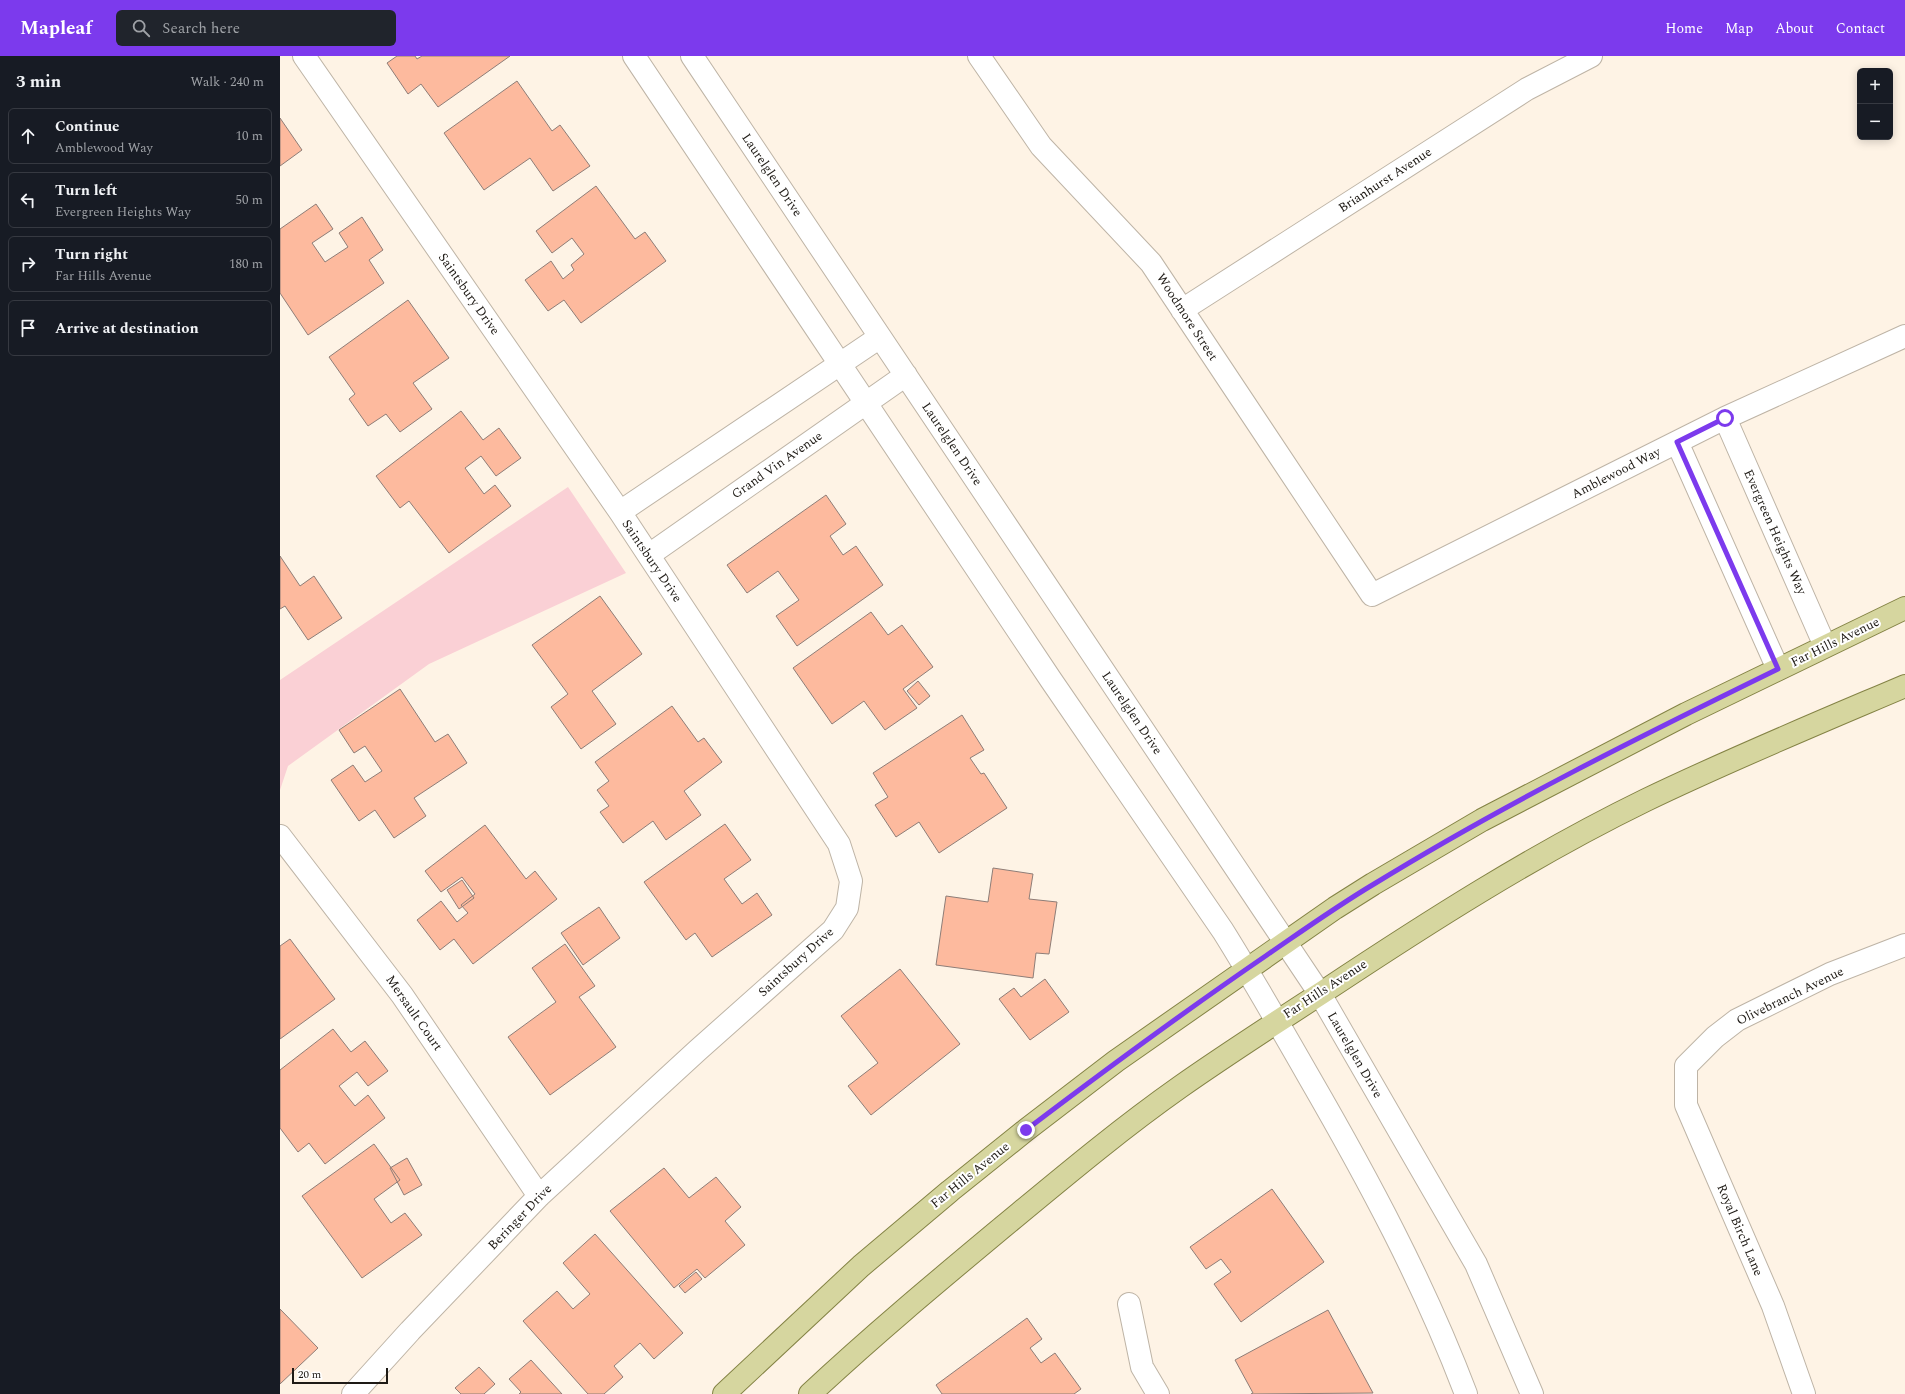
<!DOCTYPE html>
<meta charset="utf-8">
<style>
:root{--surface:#171b24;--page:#20242c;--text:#f1f3f6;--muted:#9ea1a6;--line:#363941;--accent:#7c3aed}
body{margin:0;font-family:Spectral,serif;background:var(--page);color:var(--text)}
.controls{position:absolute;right:12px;top:12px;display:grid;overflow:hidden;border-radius:6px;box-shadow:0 2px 10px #0003}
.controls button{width:36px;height:36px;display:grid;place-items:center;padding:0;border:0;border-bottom:1px solid var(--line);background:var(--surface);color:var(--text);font:20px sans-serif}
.scale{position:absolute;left:12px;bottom:10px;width:96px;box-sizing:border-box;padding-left:4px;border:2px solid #1e1a15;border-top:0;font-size:11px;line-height:14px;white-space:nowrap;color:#1e1a15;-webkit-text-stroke:3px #fff;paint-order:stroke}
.stop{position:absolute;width:12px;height:12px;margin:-9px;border:3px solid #7c3aed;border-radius:50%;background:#fff}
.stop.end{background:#7c3aed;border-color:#fff;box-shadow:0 1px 4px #0008}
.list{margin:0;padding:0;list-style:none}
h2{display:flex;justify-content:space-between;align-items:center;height:52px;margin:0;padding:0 16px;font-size:17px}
h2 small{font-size:13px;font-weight:400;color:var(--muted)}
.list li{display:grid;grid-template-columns:26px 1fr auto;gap:12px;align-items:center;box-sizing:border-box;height:56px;margin:0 8px 8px;padding:0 8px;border:1px solid var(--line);border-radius:6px}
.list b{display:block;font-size:15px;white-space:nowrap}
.list p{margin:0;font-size:13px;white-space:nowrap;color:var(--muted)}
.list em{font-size:13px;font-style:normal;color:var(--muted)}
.icon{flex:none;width:22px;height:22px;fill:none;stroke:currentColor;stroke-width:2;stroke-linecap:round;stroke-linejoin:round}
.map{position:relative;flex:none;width:1625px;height:1338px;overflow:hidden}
header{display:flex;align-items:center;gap:24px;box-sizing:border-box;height:56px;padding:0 20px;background:var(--accent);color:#fff}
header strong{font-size:19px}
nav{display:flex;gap:22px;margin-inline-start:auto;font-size:14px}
.search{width:280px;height:36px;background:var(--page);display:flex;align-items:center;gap:10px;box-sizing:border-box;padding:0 14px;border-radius:6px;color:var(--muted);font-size:15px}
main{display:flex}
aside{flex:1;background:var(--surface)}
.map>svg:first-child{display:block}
.green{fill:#fad0d5}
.building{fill:#fdba9e;stroke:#8e7d77}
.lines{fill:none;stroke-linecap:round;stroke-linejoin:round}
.minor-casing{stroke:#beb4a6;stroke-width:24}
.major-casing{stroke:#848345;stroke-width:24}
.minor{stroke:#fff;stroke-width:22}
.major{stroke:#d6d69f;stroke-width:22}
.route{stroke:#7c3aed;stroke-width:5}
.labels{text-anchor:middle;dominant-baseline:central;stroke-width:4;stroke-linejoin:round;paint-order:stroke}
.street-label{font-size:13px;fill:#1e1a15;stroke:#fff}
</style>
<header>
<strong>Mapleaf</strong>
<div class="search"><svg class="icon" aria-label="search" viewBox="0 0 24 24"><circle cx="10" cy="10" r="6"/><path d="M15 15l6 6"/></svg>Search here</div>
<nav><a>Home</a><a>Map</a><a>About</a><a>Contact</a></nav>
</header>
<main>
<aside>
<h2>3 min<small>Walk · 240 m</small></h2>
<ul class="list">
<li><svg class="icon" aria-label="ahead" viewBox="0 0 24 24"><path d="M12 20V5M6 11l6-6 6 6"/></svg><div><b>Continue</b><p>Amblewood Way</p></div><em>10 m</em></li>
<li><svg class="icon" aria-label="left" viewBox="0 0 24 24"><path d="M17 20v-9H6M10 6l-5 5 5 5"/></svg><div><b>Turn left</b><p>Evergreen Heights Way</p></div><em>50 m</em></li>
<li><svg class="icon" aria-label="right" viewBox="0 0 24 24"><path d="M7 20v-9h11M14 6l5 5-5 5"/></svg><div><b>Turn right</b><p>Far Hills Avenue</p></div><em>180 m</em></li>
<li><svg class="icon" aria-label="arrive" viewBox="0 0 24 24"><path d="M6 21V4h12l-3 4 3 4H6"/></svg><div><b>Arrive at destination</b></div></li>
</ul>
</aside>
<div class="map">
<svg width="1625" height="1338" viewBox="0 0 1625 1338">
<rect width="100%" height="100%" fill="#fef3e5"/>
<path class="green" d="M288 431 346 517 149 608 8 710 0 734V624Z"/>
<path class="building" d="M117 0H135L137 3 142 0H230L158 51 141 28 128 38 107 7Z
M237 25 272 75 280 69 310 110 273 135 250 102 204 134 164 77Z
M0 62 22 94 0 110Z
M316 130 355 183 365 176 386 205 301 267 284 244 268 255 245 224 271 205 283 223 294 214 291 209 304 198 292 182 272 197 256 175Z
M36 148 53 173 32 187 45 206 68 191 59 177 82 161 103 194 89 204 104 227 28 279 0 237V173Z
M128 244 169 302 133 327 152 353 120 376 106 358 88 370 69 343 75 338 49 301Z
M181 355 203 384 219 372 241 402 216 420 201 400 185 412 204 438 215 429 231 450 169 497 129 445 120 452 96 420Z
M546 439 566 468 550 480 563 499 576 490 603 529 517 590 496 560 519 544 498 515 467 537 447 509Z
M0 500 20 530 34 520 62 562 28 584 5 550 0 553Z
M320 540 362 598 312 635 336 668 301 693 271 651 288 638 252 589Z
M591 556 608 579 622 569 653 611 623 633 637 652 605 674 584 645 552 668 513 612Z
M638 625 650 640 639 649 627 635Z
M120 633 155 686 168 678 187 707 134 742 146 760 114 782 95 754 79 765 51 724 73 709 85 726 102 715 85 690 74 697 59 674Z
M392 650 418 686 424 682 442 706 404 735 421 759 386 784 373 765 343 787 320 756 329 750 317 734 329 725 315 706Z
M682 659 704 694 690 702 701 718 704 717 727 752 659 797 639 766 616 781 595 749 608 741 593 717Z
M445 768 471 804 444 823 462 848 477 837 492 859 432 901 415 877 406 884 364 826Z
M205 769 246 823 255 815 277 843 193 908 174 883 160 894 137 864 161 845 177 866 188 857 181 849 195 838 182 821 161 836 145 815Z
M713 812 753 818 749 843 777 846 769 898 756 897 753 922 656 909 666 840 708 846Z
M182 824 194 842 179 853 167 834Z
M319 851 340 882 303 909 281 877Z
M10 883 55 943 0 983V890Z
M285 888 315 930 299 941 336 991 270 1039 228 981 276 946 252 912Z
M620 913 680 988 591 1059 568 1030 598 1007 561 960Z
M765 923 789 956 750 984 719 943 734 932 741 941Z
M53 973 71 996 85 985 108 1015 88 1030 77 1016 59 1030 75 1050 88 1039 105 1062 45 1108 29 1087 18 1096 0 1072V1014Z
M94 1088 120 1124 94 1143 111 1167 125 1157 142 1179 82 1222 22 1140Z
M127 1102 142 1129 124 1139 110 1112Z
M384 1112 409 1142 436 1121 461 1151 445 1165 465 1189 425 1222 417 1213 394 1232 330 1155Z
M992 1133 1044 1206 961 1266 934 1228 951 1216 941 1203 926 1213 910 1191Z
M315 1178 403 1277 374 1303 360 1287 334 1310 343 1321 324 1338H308L243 1265 277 1235 293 1253 310 1238 283 1207Z
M416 1216 422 1223 405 1237 399 1230Z
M0 1253 38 1292 0 1328Z
M1048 1254 1093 1337 971 1338 973 1337 955 1304Z
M747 1262 762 1283 750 1292 761 1307 775 1297 801 1333 794 1338H662L656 1329Z
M251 1304 282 1338H239L241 1336 229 1323Z
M199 1311 215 1328 204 1338H181L175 1332Z"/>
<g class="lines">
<g class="minor-casing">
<path id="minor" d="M24 0 340 456 559 788 571 825 567 852 553 874 418 994 259 1140 130 1275 73 1338
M354 0 771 624 943 875C973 923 1001 972 1029 1021 1088 1123 1144 1227 1186 1338
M412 0 1040 938 1196 1208 1252 1338
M699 0 761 90 871 207 1092 539 1445 362 1625 280
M902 254 1247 33 1311 0
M1445 362 1545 590
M1397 386 1498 613
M340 456 600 281
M369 499 626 319
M0 780 122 939 259 1140
M849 1248 862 1311 878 1338
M1524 1338 1493 1250 1406 1049V1010L1435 981 1457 964 1550 918 1625 889"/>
</g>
<g class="major-casing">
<path id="major" d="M444 1338 581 1210 670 1135 746 1074 836 1005 1055 852 1093 828 1202 764 1406 658 1625 552
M530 1338C593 1279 658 1225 724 1170 782 1122 839 1074 900 1031 947 998 995 967 1043 936 1147 867 1253 799 1366 744 1451 703 1538 667 1625 630"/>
</g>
<use href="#minor" class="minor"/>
<use href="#major" class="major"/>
</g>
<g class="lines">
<path class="route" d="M746 1074C825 1014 905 955 987 899 1022 875 1057 850 1094 828 1224 748 1361 680 1498 613L1397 386 1445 362"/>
</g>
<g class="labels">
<g class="street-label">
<text transform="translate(492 119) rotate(56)">Laurelglen Drive</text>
<text transform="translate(1105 124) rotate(-33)">Brianhurst Avenue</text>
<text transform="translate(189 238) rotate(55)">Saintsbury Drive</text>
<text transform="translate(907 261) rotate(57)">Woodmore Street</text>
<text transform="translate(672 388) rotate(56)">Laurelglen Drive</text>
<text transform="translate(497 409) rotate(-35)">Grand Vin Avenue</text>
<text transform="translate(1336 417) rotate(-27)">Amblewood Way</text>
<text transform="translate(1495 476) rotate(66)">Evergreen Heights Way</text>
<text transform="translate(372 505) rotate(56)">Saintsbury Drive</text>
<text transform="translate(1555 586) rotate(-26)">Far Hills Avenue</text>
<text transform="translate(852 657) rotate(56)">Laurelglen Drive</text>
<text transform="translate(516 906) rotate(-42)">Saintsbury Drive</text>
<text transform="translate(1045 933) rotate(-33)">Far Hills Avenue</text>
<text transform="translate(1510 940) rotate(-26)">Olivebranch Avenue</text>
<text transform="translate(134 957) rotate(55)">Mersault Court</text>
<text transform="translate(1075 999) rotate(60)">Laurelglen Drive</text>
<text transform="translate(690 1119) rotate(-39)">Far Hills Avenue</text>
<text transform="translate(240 1161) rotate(-46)">Beringer Drive</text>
<text transform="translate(1460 1174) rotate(67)">Royal Birch Lane</text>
</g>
</g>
</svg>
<div class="controls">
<button>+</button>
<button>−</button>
</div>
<div class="scale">20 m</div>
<div class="stop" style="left:1445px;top:362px"></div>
<div class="stop end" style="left:746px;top:1074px"></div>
</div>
</main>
